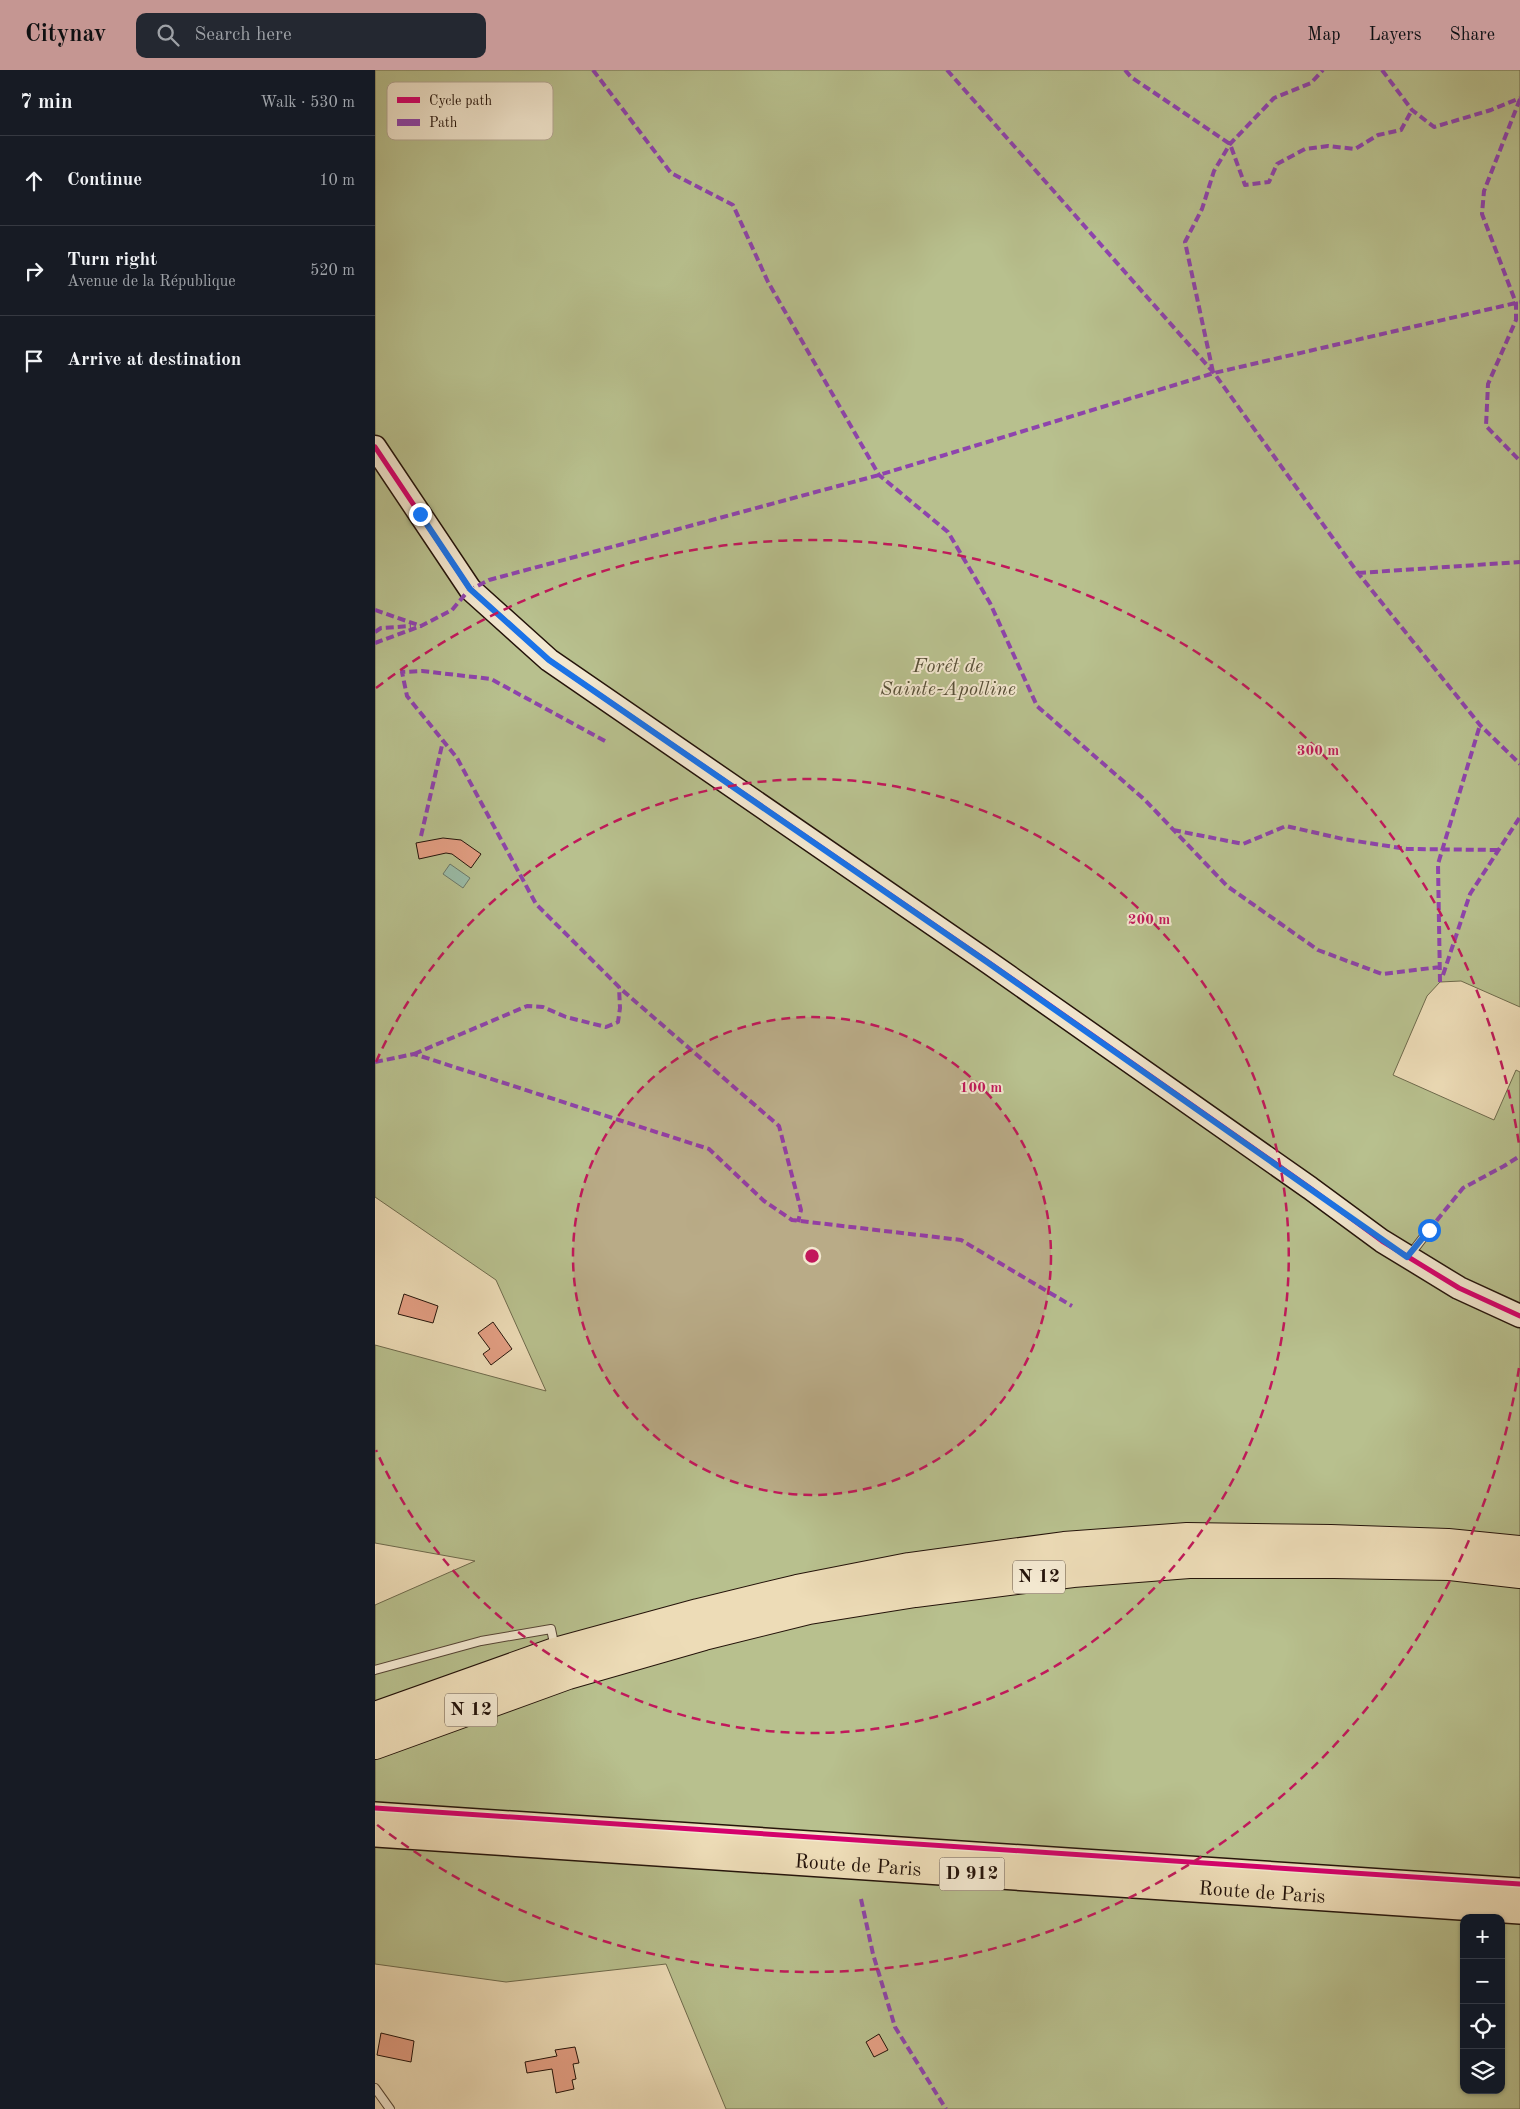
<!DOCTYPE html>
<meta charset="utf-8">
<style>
:root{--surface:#171b24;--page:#242831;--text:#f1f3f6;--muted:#9ea1a6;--line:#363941;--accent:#c59692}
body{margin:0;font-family:"Old Standard TT",serif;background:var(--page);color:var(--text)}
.controls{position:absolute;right:15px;bottom:15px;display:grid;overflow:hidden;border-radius:10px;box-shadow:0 1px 4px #0004}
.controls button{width:45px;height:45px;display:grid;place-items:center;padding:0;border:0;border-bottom:1px solid var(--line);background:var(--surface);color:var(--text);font:25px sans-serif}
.stop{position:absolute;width:15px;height:15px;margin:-11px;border:4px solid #1a73e8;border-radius:50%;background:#fff}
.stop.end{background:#1a73e8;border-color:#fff;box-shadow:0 1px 5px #0008}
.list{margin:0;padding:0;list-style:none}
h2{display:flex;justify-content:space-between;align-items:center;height:65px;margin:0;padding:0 20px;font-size:21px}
h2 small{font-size:16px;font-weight:400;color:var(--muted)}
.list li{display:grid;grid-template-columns:32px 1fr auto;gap:15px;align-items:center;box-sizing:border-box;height:90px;padding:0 20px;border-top:1px solid var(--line)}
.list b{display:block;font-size:19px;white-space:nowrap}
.list p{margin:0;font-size:16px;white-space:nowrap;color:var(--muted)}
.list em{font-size:16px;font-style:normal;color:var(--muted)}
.icon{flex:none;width:28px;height:28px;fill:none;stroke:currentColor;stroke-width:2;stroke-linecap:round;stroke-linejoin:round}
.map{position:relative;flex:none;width:1145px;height:2039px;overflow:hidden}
header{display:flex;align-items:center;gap:30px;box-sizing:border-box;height:70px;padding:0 25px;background:var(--accent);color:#111}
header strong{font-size:24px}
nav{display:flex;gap:28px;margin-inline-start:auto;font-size:18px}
.search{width:350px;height:45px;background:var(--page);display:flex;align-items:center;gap:12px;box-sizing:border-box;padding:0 18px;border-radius:10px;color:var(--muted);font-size:19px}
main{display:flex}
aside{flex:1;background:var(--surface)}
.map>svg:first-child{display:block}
.green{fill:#b8c08e;stroke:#6e6a4c;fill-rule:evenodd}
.water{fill:#9abca8;stroke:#6b7869}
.building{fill:#e49f84;stroke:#24130a}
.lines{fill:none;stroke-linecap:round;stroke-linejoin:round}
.lane-casing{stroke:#564535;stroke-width:10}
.secondary-casing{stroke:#24130a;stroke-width:25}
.primary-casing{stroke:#24130a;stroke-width:28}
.highway-casing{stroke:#24130a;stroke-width:30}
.lane{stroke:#f3e8d0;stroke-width:8}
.secondary{stroke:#f3e8d0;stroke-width:22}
.primary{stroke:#eddcb7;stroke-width:25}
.highway{stroke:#eddcb7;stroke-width:28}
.quiet{stroke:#8e44ad;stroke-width:4;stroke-dasharray:8 4;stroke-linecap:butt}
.cycleway-casing{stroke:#f3e8d0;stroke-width:8}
.cycleway{stroke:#d6006c;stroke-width:5}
.route{stroke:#1a73e8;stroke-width:6}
.ring{fill:none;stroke:#c2185b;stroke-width:2.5;stroke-dasharray:9 6}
.labels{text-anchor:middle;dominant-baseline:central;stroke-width:4;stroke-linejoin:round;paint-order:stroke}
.shield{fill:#f3e8d0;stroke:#625345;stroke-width:1}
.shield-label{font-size:19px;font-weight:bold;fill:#24130a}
.park-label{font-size:20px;font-style:italic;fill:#585038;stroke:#f3e8d0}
.street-label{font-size:20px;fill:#24130a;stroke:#f3e8d0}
.key{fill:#f3e8d0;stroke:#b5a895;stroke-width:1}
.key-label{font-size:14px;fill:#24130a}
.centre{fill:#c2185b;stroke:#f3e8d0;stroke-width:2.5}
.ring-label{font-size:15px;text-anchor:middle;font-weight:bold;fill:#c2185b;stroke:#f3e8d0;stroke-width:4;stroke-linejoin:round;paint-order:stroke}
</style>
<header>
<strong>Citynav</strong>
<div class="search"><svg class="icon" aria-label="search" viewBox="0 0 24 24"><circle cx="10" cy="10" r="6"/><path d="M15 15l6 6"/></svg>Search here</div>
<nav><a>Map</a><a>Layers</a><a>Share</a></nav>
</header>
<main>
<aside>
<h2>7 min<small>Walk · 530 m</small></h2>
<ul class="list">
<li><svg class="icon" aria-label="ahead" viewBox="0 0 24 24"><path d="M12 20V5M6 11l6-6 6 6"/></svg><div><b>Continue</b></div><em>10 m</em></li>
<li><svg class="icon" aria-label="right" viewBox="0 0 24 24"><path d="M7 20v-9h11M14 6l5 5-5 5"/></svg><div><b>Turn right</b><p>Avenue de la République</p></div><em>520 m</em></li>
<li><svg class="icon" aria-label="arrive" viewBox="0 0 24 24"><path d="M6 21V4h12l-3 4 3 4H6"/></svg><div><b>Arrive at destination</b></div></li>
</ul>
</aside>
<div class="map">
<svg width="1145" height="2039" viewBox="0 0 1145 2039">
<rect width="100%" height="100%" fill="#eddcb7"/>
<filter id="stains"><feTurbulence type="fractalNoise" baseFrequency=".004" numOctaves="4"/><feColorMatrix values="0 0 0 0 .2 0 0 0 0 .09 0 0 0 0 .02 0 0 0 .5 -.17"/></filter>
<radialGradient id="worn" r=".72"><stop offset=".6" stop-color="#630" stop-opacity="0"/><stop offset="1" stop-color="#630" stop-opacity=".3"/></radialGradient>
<path class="green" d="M0 0H1145V937L1086 911 1065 912 1052 926 1018 1005 1119 1050 1141 1000 1145 1002V2039H351L291 1894 131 1912 0 1894V1535L100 1491 0 1473V1275L171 1321 121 1210 0 1127ZM1089 1848H1126V2020H1089Z"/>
<path class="water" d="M75 794 95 808 88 818 68 804Z"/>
<path class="building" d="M68 768 86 770 106 784 96 798 77 784 71 783 44 789 41 773Z
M29 1224 63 1236 58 1253 23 1244Z
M118 1252 137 1279 116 1295 108 1284 115 1279 103 1263Z
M6 1963 39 1971 36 1992 2 1985Z
M504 1964 513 1980 499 1987 491 1972Z
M200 1977 204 1993 198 1994 201 2009 197 2010 199 2019 181 2023 177 1999 152 2003 150 1992 182 1986 180 1980Z"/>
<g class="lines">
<g class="lane-casing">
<path id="lane" d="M1034 1186 1054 1160
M0 1600 106 1571 176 1559 180 1578
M0 2018 15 2039"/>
</g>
<g class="secondary-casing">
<path id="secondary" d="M0 377 95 519 174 590 613 892 935 1118 1007 1171 1084 1218 1145 1246"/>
</g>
<g class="primary-casing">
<g id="primary">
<path d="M0 1745 1145 1821"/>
<path id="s1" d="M0 1764 1145 1841"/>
</g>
</g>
<g class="highway-casing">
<path id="highway" d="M0 1646 180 1582 323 1543 422 1519 534 1497 689 1476 812 1467 956 1469 1073 1473 1145 1480
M0 1675 193 1605 329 1566 434 1540 540 1523 698 1503 814 1494H959L1075 1496 1145 1504"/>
</g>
<use href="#lane" class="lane"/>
<use href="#secondary" class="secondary"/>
<use href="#primary" class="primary"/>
<use href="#highway" class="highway"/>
<path class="quiet" d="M218 0 296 103 358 135 393 212 504 405 573 462 615 533 662 636 770 730 852 816 943 880 1007 904 1065 897
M572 0 839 303 983 503 1105 655 1145 694
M750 0 756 7 855 74 870 115 894 112 902 94 930 79 953 76 980 79 1003 65 1026 60 1037 40
M1007 0 1037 40 1059 57 1116 40 1145 28
M1145 29 1109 121 1107 144 1141 233V250L1113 314 1111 356 1145 391
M838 302 810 172 827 139 839 101 855 74 899 28 936 13 948 0
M983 503 1145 492
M0 540 46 556
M0 562 6 558 36 556
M0 573 46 556 77 540 93 521 114 510 504 405 839 303 1145 232
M230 671 116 609 47 601 27 602 32 626 82 688 161 834 247 920 404 1056 426 1140 423 1152
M798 760 868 774 911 756 968 769 1032 779 1123 780
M46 766 68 671
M1068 905 1095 824 1145 747
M1065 912 1063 794 1105 655
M39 984 152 936 168 937 191 947 231 957 243 952 245 938 244 917
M0 992 39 984 334 1079 389 1131 417 1150 586 1170 697 1236
M1054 1160 1088 1118 1129 1096 1145 1086
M486 1829 498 1884 520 1957 571 2039"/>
<g class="cycleway-casing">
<path id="cycleway" d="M0 377 95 519 174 590 613 892 935 1118 1007 1171 1084 1218 1145 1246
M0 1738 1145 1814"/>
</g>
<use href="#cycleway" class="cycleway"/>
</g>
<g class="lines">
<path class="route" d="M45 444 95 519 174 590 612 892 1032 1187 1054 1160"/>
</g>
<circle cx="437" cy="1186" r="239" fill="#c2185b" fill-opacity=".12"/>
<g class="ring">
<circle cx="437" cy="1186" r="239"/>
<path d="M1 992A477 477 0 1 1 1 1380"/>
<path d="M1144 1298A716 716 0 0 1 1 1754M1 618A716 716 0 0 1 1144 1074"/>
</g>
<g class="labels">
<g class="shield">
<rect x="638" y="1490.5" width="52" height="33" rx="4"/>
<rect x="70" y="1623.5" width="52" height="33" rx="4"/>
<rect x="564.5" y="1787.5" width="65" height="33" rx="4"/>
</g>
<g class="shield-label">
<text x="664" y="1507">N 12</text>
<text x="96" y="1640">N 12</text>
<text x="597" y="1804">D 912</text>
</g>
<g class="park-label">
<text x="573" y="597">Forêt de<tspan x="573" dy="23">Sainte-Apolline</tspan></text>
</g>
<g class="street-label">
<text stroke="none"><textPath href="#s1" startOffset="484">Route de Paris</textPath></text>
<text stroke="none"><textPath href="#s1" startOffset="889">Route de Paris</textPath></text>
</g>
</g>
<rect x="12" y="12" width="166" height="58" rx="8" class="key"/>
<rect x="22" y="27" width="23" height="6" fill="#d6006c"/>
<rect x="22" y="49" width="23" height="7" fill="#8e44ad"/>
<g class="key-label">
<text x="54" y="35">Cycle path</text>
<text x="54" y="57">Path</text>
</g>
<circle cx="437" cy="1186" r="8" class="centre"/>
<g class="ring-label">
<text x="943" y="685">300 m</text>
<text x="774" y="854">200 m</text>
<text x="606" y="1022">100 m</text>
</g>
<rect width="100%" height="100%" filter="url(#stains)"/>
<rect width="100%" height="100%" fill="url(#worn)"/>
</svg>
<div class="controls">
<button>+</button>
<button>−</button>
<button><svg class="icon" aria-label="locate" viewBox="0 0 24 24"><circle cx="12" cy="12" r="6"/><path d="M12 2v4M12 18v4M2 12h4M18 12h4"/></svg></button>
<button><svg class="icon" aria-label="layers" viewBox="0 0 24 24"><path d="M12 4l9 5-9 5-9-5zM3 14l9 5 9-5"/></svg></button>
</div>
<div class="stop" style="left:1054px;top:1160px"></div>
<div class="stop end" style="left:45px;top:444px"></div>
</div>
</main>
